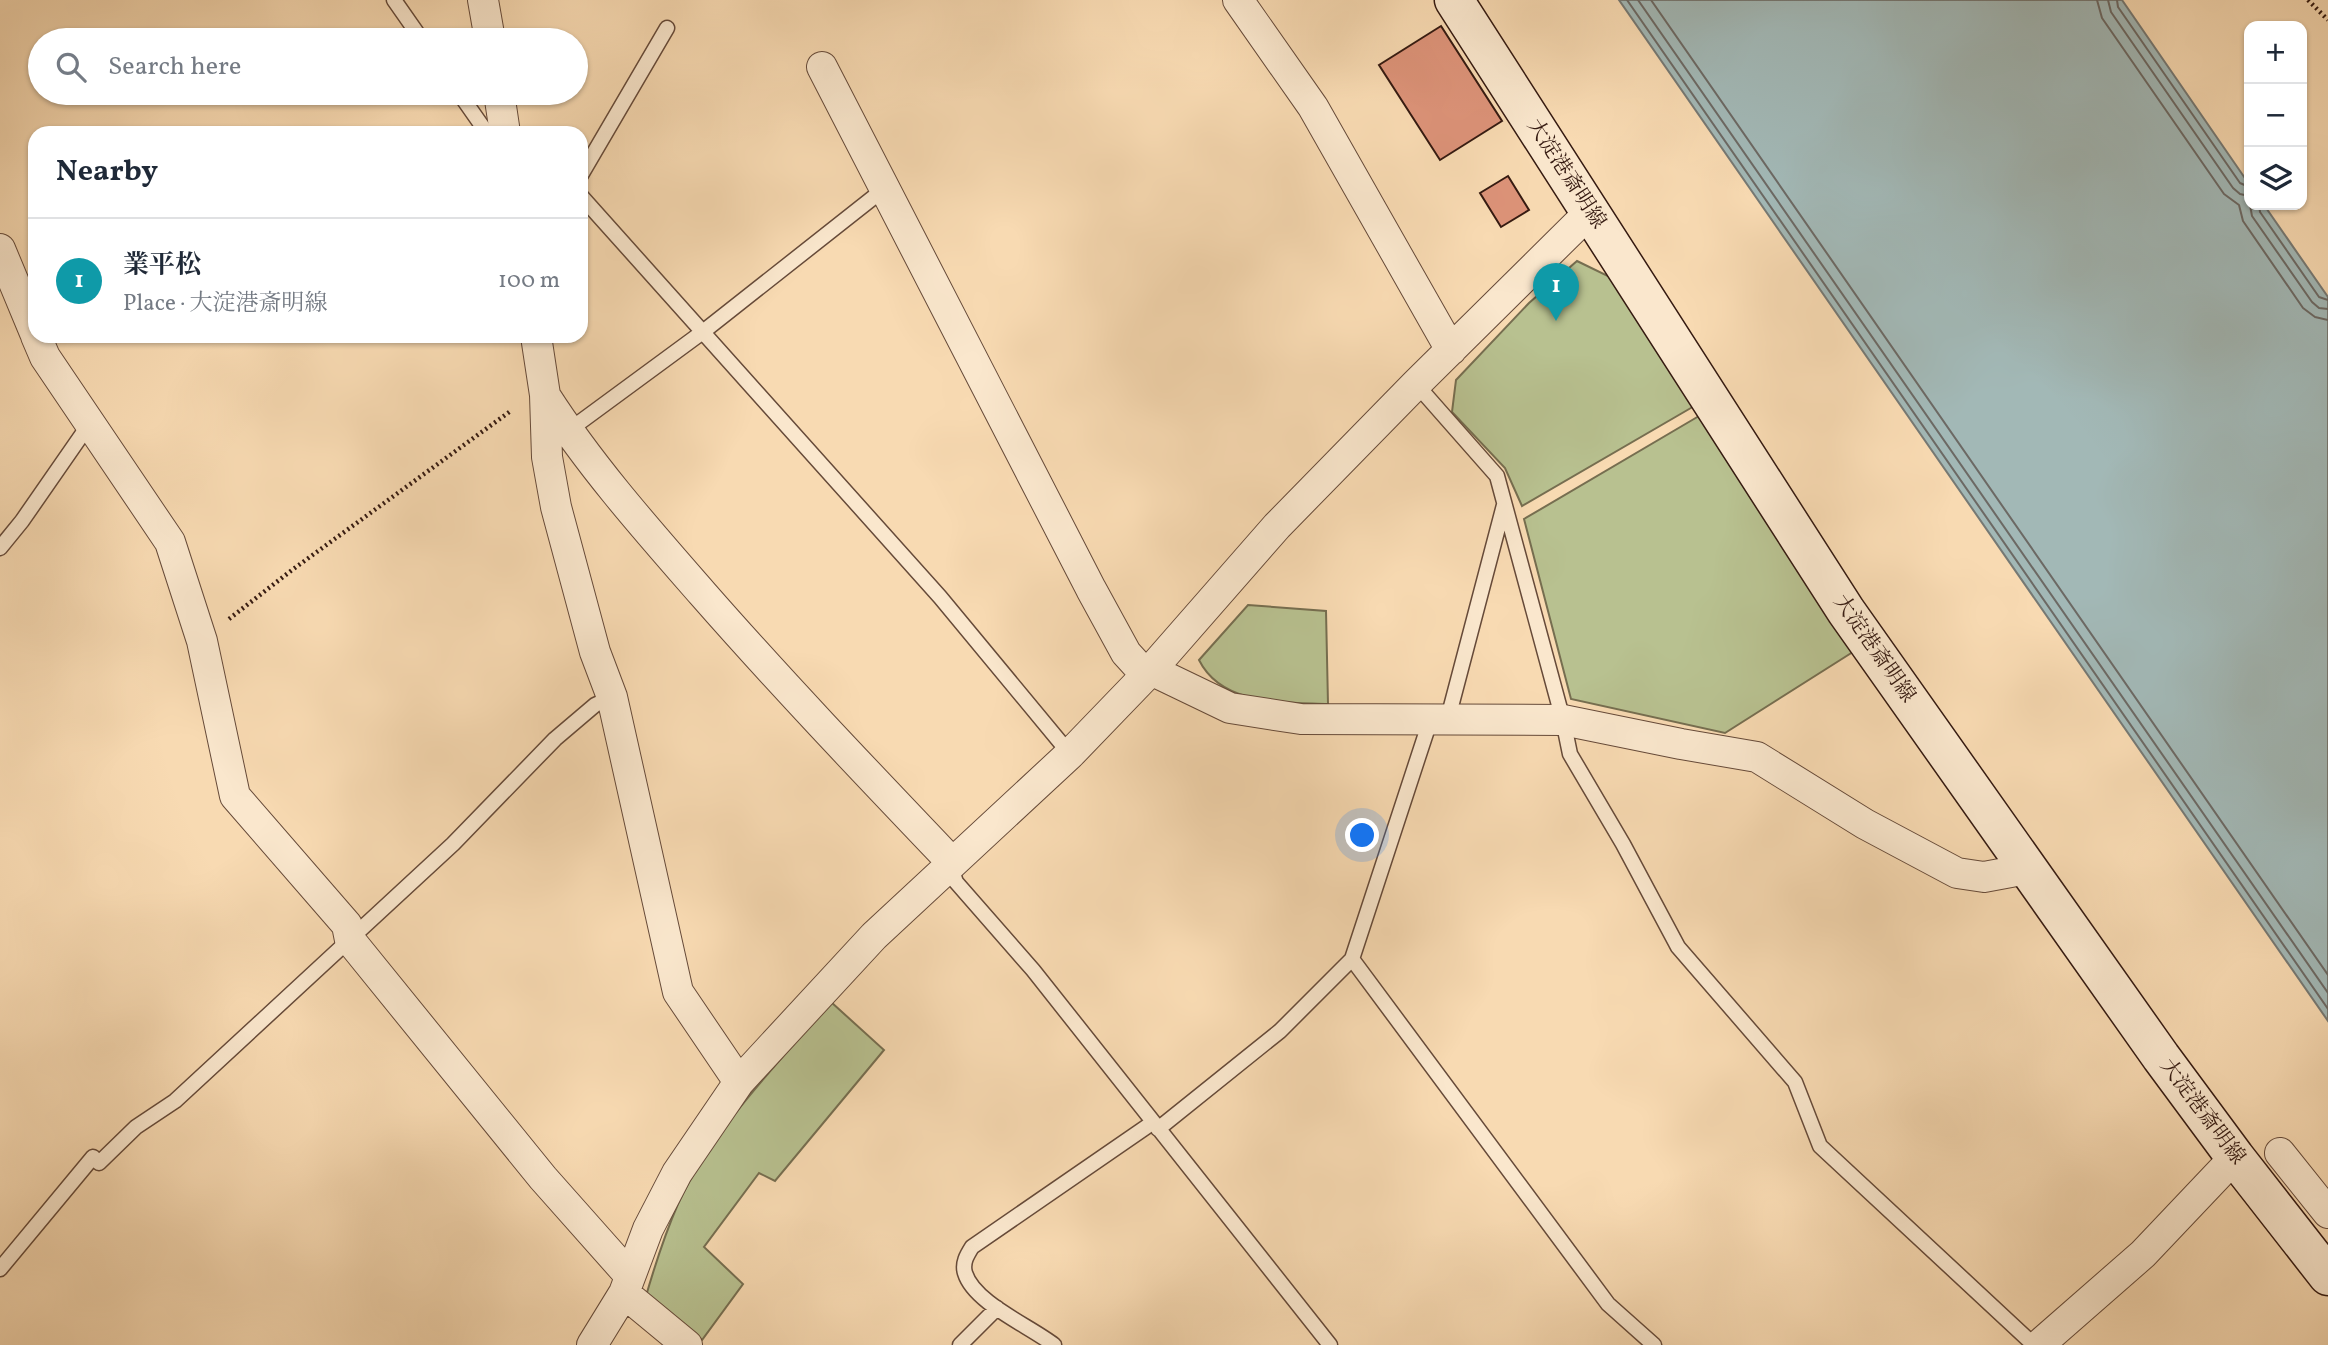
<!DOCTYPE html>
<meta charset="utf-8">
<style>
:root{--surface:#fff;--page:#f6f6f7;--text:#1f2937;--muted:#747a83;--line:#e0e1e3;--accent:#8f2418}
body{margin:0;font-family:Vollkorn,"Noto Serif JP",serif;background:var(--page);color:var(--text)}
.controls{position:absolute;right:21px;top:21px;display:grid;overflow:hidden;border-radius:14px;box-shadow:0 2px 5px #0004}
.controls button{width:63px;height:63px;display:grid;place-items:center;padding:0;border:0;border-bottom:2px solid var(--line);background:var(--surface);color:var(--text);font:35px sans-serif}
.you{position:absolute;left:1363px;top:836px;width:24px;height:24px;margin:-18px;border:5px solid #fff;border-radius:50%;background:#1a73e8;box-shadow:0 0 0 10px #1a73e833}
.badge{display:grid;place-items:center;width:46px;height:46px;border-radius:50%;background:var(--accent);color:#fff;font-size:23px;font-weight:700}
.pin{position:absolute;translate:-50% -58px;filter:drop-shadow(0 2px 4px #0008)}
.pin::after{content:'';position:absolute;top:37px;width:24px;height:21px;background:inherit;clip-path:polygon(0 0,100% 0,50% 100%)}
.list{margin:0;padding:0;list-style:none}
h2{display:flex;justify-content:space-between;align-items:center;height:91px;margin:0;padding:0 28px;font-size:30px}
h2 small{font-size:23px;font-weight:400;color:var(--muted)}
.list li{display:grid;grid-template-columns:46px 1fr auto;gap:21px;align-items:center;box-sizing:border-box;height:126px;padding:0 28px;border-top:2px solid var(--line)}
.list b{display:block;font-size:26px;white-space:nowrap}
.list p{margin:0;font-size:23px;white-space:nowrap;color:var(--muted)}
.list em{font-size:23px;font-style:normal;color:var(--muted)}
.icon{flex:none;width:38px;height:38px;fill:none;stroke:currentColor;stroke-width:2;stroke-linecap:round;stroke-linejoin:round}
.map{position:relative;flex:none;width:2328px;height:1345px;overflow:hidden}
.search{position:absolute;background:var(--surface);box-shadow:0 2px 5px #0004;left:28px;top:28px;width:560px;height:77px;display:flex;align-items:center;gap:18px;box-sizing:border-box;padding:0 24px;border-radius:38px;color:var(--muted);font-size:26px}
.panel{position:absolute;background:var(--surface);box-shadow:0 2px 5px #0004;left:28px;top:126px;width:560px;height:217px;border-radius:21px}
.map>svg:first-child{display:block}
.green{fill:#b8c190;stroke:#766e50;stroke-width:2}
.water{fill:#a2b8b6;stroke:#767974;stroke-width:2}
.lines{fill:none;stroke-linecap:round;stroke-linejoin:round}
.shore{stroke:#6c6964;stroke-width:2}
.building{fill:#dd9379;stroke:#351a11;stroke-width:2}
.service-casing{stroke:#664a39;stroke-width:17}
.minor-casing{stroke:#664a39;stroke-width:32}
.secondary-casing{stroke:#351a11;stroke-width:41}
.path{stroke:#351a11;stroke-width:4.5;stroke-dasharray:2 3.5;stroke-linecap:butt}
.service{stroke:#fae7cd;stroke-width:14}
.minor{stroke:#fae7cd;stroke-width:30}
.secondary{stroke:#fae7cd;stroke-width:38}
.labels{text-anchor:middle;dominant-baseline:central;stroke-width:7;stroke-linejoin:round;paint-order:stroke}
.street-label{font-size:21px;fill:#351a11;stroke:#fae7cd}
</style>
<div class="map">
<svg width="2328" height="1345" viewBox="0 0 2328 1345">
<rect width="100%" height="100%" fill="#f8dab2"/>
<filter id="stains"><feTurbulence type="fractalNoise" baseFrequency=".00286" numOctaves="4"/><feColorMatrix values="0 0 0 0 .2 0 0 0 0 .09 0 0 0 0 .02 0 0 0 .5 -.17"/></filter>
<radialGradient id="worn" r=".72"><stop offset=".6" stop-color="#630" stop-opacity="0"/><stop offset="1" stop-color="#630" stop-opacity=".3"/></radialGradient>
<path class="green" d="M1577 261 1610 277 1696 405 1522 506 1505 468 1452 412 1456 380 1529 303Z
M1699 416 1856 650 1725 733 1571 699 1524 519Z
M1248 605 1326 611 1328 704C1283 702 1222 706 1199 660Z
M831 1002 884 1050 775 1181 759 1173 704 1247 743 1284 702 1340 646 1296C655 1265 665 1234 678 1204 712 1130 778 1063 831 1002Z"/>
<path class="water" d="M1619 0H2122L2249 184V205H2264L2328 297V1021Z"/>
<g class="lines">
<path class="shore" d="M1627 0 2328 1009
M1638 0 2328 993
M1651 0 2328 975
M2097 0 2102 18 2224 194 2239 205 2243 221 2303 308 2315 317 2328 320
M2108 0 2111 12 2233 188 2240 194 2249 196
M2117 0 2118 7 2240 183 2249 187
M2250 205 2252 216 2312 302 2319 308 2328 309
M2259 205 2260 212 2319 297 2328 300"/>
</g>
<path class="building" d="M1441 26 1502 121 1440 160 1379 65Z
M1508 176 1529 210 1501 227 1480 193Z"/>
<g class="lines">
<g class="service-casing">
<path id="service" d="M394 0 422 40
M459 93 487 133
M581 175 667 28
M581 196 940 597 1070 754
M1416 384 1497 476 1563 720 1570 754 1623 844 1678 947 1795 1082 1820 1146 2034 1345
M568 431 704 331 884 189
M0 548 22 521 90 423
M1431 718 1352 959 1608 1304 1654 1345
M1448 718 1504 505
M950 865 956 882 1033 970 1330 1345
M1158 1129 1280 1031 1352 959
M0 1269 93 1157 99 1163 136 1127 175 1101 453 844 555 739 595 705 612 697
M960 1345 997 1308
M1054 1345C1030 1326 974 1303 965 1273 962 1263 967 1255 972 1247L1152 1123"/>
</g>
<g class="minor-casing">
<path id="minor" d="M483 0 490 40
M1238 0 1313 107 1451 350
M822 67 1091 589 1126 653 1146 675
M499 93 505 133
M0 249 35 333
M36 336 45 357 170 542 202 641 235 796 347 925 350 940 543 1178 630 1276
M536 336 545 395 547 457 556 507 595 652 612 697 678 992 739 1082
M546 397C591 467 647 530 702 593 780 682 862 768 944 854L950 865
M1151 670 1230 708 1301 719 1563 720 1681 744 1757 757 1865 824 1957 873 1984 877 2027 869
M2280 1153 2328 1213
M624 1293 687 1345
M592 1345 624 1293 648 1229 677 1173 739 1082 874 936 1070 754 1151 670 1277 526 1416 384 1590 212
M2039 1345 2143 1254 2235 1157"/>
</g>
<g class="secondary-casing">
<path id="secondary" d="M1454 0 1846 611 2161 1057 2235 1157 2328 1276"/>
</g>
<path class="path" d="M2308 0 2328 20
M229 619 292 570 512 410"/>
<use href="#service" class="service"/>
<use href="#minor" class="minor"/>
<use href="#secondary" class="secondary"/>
</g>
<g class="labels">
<g class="street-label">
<text transform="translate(1566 174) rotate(57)">大淀港斎明線</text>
<text transform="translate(1874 649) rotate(55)">大淀港斎明線</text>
<text transform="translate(2202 1112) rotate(53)">大淀港斎明線</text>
</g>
</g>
<rect width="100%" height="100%" filter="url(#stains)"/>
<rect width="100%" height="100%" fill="url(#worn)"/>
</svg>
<div class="controls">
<button>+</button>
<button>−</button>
<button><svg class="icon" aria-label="layers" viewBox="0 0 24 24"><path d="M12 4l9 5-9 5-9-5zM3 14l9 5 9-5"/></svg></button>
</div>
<div class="you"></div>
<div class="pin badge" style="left:1556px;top:321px;background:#0f9aa8">1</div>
<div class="search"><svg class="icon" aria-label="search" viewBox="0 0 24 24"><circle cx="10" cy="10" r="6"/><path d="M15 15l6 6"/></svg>Search here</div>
<section class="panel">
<h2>Nearby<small></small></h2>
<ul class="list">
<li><span class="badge" style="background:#0f9aa8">1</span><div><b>業平松</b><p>Place · 大淀港斎明線</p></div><em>100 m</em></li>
</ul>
</section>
</div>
